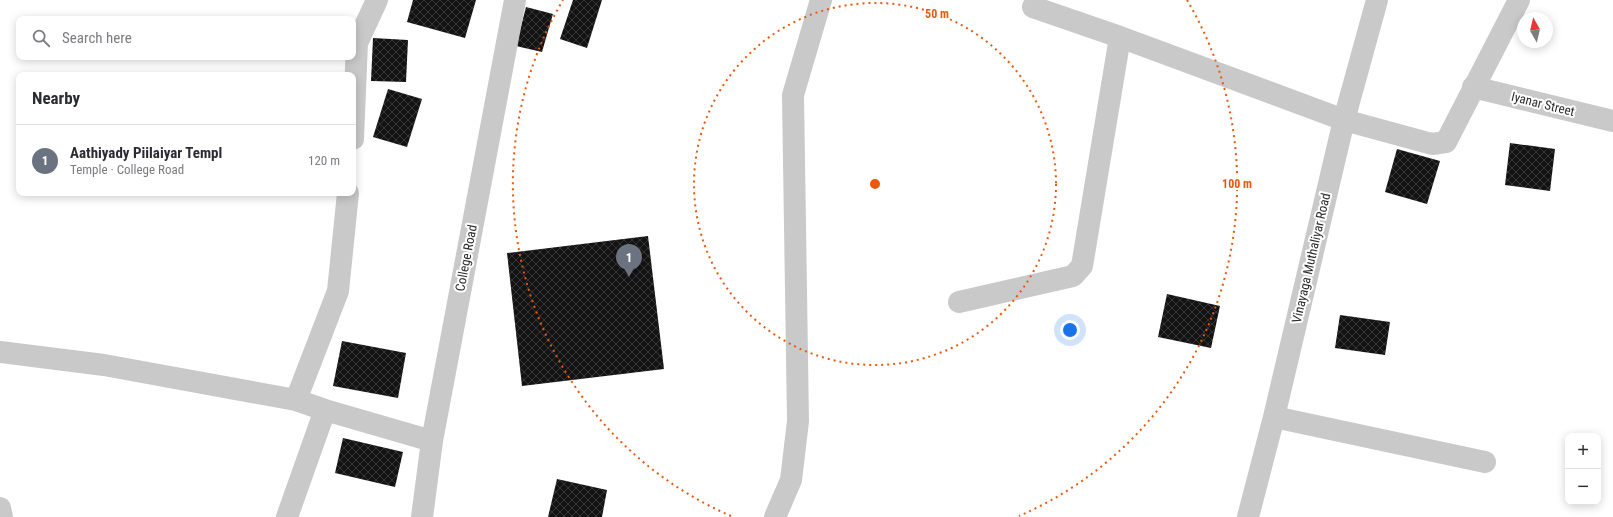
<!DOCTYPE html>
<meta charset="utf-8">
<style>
:root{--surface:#fff;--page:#f2f2f3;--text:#2b2b33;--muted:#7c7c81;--line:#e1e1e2;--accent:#0b8043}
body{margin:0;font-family:"Roboto Condensed",sans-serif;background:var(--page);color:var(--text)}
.controls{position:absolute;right:12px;bottom:12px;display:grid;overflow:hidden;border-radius:8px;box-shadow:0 2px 10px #0003}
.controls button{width:36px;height:36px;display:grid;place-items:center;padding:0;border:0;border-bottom:1px solid var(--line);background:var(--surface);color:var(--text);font:20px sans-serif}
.compass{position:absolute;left:1517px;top:12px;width:36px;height:36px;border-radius:50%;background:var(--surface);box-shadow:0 2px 10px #0003;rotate:352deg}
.you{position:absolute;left:1070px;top:330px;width:14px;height:14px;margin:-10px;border:3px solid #fff;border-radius:50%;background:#1a73e8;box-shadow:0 0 0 6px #1a73e833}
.badge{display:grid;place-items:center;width:26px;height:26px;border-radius:50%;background:var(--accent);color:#fff;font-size:13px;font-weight:700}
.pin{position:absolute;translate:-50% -33px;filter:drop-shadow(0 1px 2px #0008)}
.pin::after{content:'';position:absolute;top:21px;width:14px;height:12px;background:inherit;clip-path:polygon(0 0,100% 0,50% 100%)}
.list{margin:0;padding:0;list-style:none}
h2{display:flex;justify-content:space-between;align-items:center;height:52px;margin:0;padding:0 16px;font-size:17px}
h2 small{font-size:13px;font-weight:400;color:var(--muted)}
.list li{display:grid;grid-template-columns:26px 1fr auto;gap:12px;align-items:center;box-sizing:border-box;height:72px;padding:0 16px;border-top:1px solid var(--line)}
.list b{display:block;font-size:15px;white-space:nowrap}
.list p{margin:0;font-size:13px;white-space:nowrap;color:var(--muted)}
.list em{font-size:13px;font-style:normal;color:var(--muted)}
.icon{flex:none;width:22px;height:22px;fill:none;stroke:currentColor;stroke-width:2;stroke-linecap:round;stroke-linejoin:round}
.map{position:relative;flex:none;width:1613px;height:517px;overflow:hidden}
.search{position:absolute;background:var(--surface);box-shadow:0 2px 10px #0003;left:16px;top:16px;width:340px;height:44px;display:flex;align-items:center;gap:10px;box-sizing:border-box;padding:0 14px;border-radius:8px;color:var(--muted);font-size:15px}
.panel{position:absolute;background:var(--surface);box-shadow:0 2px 10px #0003;left:16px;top:72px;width:340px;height:124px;border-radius:8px}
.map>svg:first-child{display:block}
.building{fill:url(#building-cross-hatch)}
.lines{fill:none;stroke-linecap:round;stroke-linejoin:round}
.street{stroke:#c9c9c9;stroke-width:22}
.ring{fill:none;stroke:#e8590c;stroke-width:2;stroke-dasharray:2 4}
.labels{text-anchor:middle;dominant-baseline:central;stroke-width:4;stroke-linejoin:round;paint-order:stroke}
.street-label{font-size:13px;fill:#2c2c2c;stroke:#fff}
.centre{fill:#e8590c;stroke:#fff;stroke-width:2}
.ring-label{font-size:12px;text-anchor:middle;font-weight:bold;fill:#e8590c;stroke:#fff;stroke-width:4;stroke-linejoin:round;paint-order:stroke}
</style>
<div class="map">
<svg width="1613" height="517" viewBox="0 0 1613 517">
<defs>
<pattern id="building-cross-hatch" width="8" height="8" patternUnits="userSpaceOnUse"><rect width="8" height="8" fill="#131313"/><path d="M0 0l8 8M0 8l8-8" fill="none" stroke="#363636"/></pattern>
</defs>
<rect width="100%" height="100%" fill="#fff"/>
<path class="building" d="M413 0H476L465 38 407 22Z
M573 0H602L587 48 560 39Z
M526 7 553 14 542 52 516 46Z
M373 38 408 40 406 82 371 81Z
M388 89 422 99 407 147 373 137Z
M1510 143 1555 149 1550 191 1505 185Z
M1397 149 1440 161 1427 204 1385 192Z
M648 236 664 369 522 386 507 253Z
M1167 294 1220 306 1211 348 1158 337Z
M1340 315 1390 322 1385 355 1335 348Z
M342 341 406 353 398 398 333 386Z
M343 438 403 452 395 487 335 473Z
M557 479 607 490 602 517H548Z"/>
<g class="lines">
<path class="street" d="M1033 7 1120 37 1344 120 1432 144 1446 142 1519 0
M1473 87 1613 121
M353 139 357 43 377 0
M959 302 1073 276 1082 266 1120 37
M0 352 104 365 296 400 325 410 432 441
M296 400 338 291 348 193
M1274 417 1485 462
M0 508 2 517
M287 517 325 410
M422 517 432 441 515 0
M775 517 791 480 798 421 793 95 821 0
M1248 517 1274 417 1344 120 1377 0"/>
</g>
<g class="ring">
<circle cx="875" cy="184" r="181"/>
<path d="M731 516A362 362 0 0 1 563 0M1187 0A362 362 0 0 1 1019 516"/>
</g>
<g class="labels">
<g class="street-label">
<text transform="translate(1543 104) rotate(14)">Iyanar Street</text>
<text transform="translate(466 258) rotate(-79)">College Road</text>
<text transform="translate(1311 258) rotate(-77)">Vinayaga Muthaliyar Road</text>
</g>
</g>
<circle cx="875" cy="184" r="6" class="centre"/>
<g class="ring-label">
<text x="937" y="18">50 m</text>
<text x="1237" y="188">100 m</text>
</g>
</svg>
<div class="controls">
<button>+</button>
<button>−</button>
</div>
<svg class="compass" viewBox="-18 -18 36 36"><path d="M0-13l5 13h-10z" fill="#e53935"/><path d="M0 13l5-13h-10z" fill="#7c7c81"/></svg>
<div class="you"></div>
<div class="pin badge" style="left:629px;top:277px;background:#6b7280">1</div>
<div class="search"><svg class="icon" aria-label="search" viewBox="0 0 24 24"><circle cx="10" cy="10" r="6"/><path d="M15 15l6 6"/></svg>Search here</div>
<section class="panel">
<h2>Nearby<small></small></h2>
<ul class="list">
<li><span class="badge" style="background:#6b7280">1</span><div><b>Aathiyady Piilaiyar Templ</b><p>Temple · College Road</p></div><em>120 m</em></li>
</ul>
</section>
</div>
